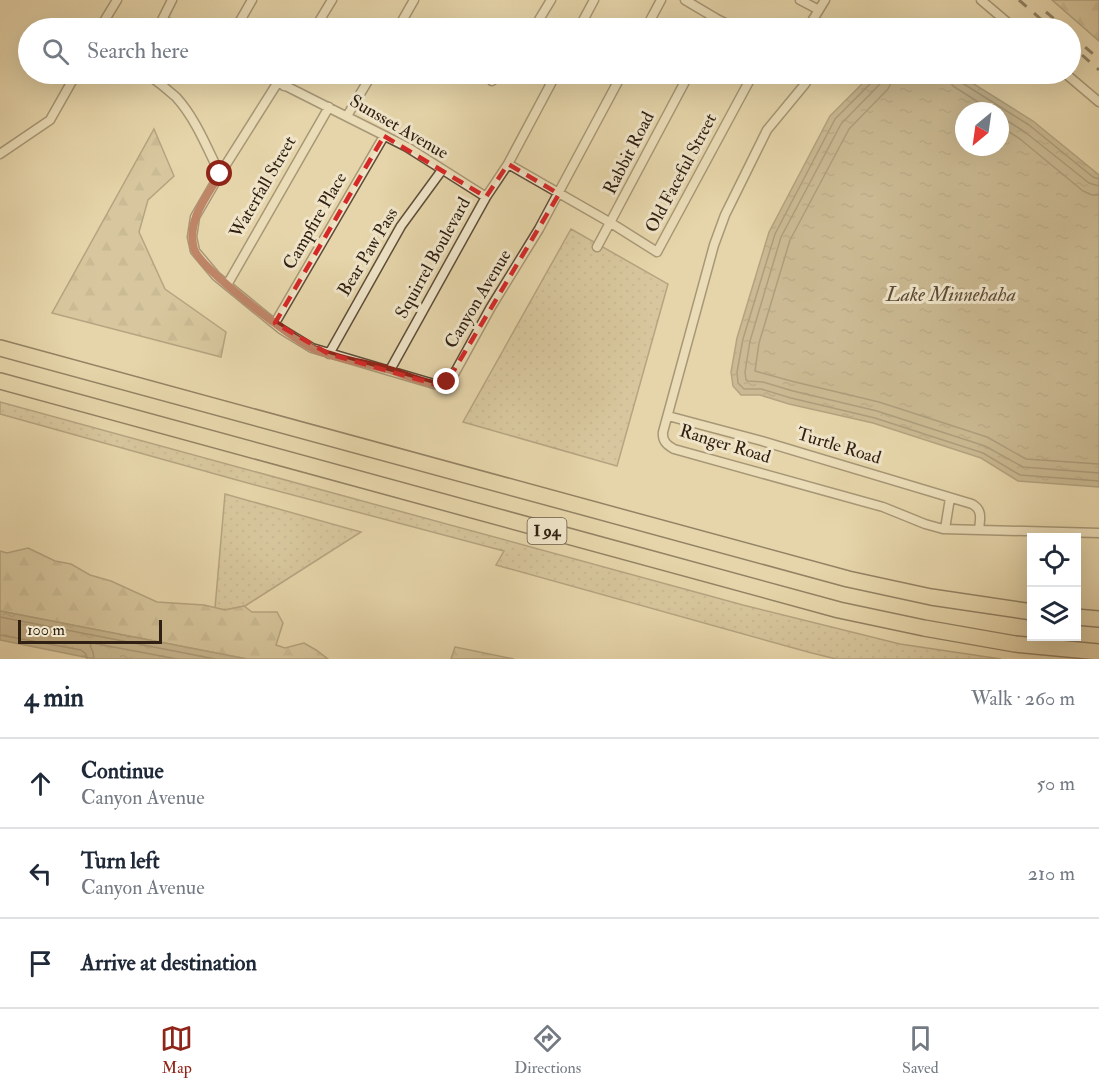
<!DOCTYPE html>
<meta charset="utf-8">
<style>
:root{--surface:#fff;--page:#f6f6f7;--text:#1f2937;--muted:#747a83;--line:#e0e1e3;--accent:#8f2418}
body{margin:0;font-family:"IM FELL Double Pica",serif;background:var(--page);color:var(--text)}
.controls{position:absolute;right:18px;bottom:18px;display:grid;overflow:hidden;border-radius:0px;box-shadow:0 6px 24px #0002}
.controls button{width:54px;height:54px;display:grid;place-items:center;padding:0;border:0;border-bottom:2px solid var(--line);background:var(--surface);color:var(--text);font:30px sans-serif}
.compass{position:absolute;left:955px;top:102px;width:54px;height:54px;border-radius:50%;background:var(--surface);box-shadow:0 6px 24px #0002;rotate:209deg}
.scale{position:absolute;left:18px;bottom:15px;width:144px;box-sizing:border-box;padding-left:6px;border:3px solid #302013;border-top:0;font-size:16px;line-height:21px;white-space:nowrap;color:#302013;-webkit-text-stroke:4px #efe4c8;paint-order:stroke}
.stop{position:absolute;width:18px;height:18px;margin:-14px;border:4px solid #8f2418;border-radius:50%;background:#fff}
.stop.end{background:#8f2418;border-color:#fff;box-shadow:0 2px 6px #0008}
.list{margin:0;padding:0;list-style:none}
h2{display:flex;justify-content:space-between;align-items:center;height:78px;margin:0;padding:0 24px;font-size:26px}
h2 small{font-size:20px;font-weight:400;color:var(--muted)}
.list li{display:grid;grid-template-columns:39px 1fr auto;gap:18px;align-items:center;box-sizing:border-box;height:90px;padding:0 24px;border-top:2px solid var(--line)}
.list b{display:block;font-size:22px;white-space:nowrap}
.list p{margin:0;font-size:20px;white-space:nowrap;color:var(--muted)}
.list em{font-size:20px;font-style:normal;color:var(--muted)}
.icon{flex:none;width:33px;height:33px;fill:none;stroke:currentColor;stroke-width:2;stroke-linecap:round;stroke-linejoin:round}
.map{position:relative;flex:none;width:1099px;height:659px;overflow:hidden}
.search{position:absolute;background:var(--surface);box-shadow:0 6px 24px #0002;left:18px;right:18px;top:18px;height:66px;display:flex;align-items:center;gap:15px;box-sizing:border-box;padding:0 21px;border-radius:33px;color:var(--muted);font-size:22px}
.sheet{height:348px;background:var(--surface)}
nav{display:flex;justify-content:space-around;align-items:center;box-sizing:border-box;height:84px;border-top:2px solid var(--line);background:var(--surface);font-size:16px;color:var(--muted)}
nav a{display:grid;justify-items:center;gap:3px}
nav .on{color:var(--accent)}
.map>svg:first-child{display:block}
.grass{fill:url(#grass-dots);stroke:#7c6b52;stroke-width:1.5}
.forest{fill:url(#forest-firs);stroke:#7c6b52;stroke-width:1.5}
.water{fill:url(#water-ripples);stroke:#78674f;stroke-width:1.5;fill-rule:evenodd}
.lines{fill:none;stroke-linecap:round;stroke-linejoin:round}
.shore{stroke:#6c5c45;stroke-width:1.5}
.street-casing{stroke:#5e4d39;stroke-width:11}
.highway-casing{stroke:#302013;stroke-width:18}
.street{stroke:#efe4c8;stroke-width:8}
.highway{stroke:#e6d5aa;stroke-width:15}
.rail{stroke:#302013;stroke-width:3;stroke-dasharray:10 10;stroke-linecap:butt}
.route{stroke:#8f2418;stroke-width:8}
.marked{fill:none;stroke:#d62828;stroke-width:4.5;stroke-dasharray:12 8;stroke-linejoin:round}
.labels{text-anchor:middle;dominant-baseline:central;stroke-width:6;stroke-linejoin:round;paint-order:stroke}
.shield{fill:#efe4c8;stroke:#695b49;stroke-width:1.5}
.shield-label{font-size:16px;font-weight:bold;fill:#302013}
.street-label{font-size:18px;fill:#302013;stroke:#efe4c8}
.water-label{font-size:20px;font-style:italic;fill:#5a4a36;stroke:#efe4c8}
</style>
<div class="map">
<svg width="1099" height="659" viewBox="0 0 1099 659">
<defs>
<pattern id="grass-dots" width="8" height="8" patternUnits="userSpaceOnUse" patternTransform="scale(1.5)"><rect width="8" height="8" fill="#c7b690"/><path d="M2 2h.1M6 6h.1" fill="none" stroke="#ab9c7b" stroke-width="1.8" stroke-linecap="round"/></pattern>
<pattern id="forest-firs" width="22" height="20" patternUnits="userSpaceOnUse" patternTransform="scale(1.5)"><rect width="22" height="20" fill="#c7b690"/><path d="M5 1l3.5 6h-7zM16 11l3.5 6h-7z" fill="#ab9c7b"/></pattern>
<pattern id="water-ripples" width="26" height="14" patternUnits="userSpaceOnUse" patternTransform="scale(1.5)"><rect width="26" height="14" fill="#a89777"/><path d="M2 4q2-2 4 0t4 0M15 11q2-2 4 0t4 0" fill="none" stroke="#897b60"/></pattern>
</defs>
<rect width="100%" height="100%" fill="#e6d5aa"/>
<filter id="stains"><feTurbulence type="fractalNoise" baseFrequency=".00333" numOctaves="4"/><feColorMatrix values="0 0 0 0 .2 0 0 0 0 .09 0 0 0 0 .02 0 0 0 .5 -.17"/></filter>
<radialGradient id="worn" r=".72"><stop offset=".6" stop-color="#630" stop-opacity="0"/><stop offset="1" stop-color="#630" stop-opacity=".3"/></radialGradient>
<path class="grass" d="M571 229 668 284 617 466 463 422Z
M0 402 743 605 900 644 1001 659H836L808 652 496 565 504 551 244 482 0 414Z
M225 494 361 532 245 606 225 610 215 608Z"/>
<path class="forest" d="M1052 0H1099V41Z
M154 129 174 176 148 200 139 232 165 289 226 332 221 357 52 313Z
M28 548 55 561 71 564 90 575 111 581 157 602 204 605 225 610 244 606 252 612H277L283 623 276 645 285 648 304 643 316 650 328 659H247L0 611V551L7 553Z
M455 647 514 659H451Z"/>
<path class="water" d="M872 74H958L1033 121 1099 175V487L1018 481 981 458 873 423 789 404 760 395H741L733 386 731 372 737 338 769 232 830 116ZM964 111H1000V147H964Z
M0 611 247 659H94L0 640Z"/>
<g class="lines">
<path class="shore" d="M876 74 874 80 835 119 775 234 743 339 737 372 738 383 744 389H761L791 398 875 418 983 453 1020 475 1099 481
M883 74 882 80 879 85 841 124 781 237 750 341 745 372 746 380 748 381 763 382 793 391 877 411 985 446 1023 467 1099 473
M892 74V81L888 89 849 129 790 240 759 343 755 371 795 382 879 402 987 437 1026 459 1099 464
M948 74 949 80 953 86 992 111
M956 74V78L959 81 1029 125 1093 177 1099 179
M1000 116 1025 132 1089 183 1099 186
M1000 126 1020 139 1083 191 1092 195H1099
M0 617 215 659
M0 635 81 650 86 654 87 659
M94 659 93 652 90 646 92 643 177 659"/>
<g class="street-casing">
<path id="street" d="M685 0 717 19 735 28
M800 0 819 10
M981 0 1014 28
M163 20 179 28
M100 28 117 0
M158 28 172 0
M236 28 252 0
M315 28 332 0
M398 28 414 0
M534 28 551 0
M579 28 594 0
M646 28 661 0
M809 28V26L825 0
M147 74C157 81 167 89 176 97 196 119 207 148 220 174
M262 74 407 147 486 197
M811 74 805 84 767 130 725 215 714 245 663 432C662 441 667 445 674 449L883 507 925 524 943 529 1099 533
M1066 74 1099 102
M492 81 501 74
M278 82 220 174 195 217 192 237 195 251 216 276 281 329 312 348 434 384 447 382 453 376 491 307 539 229 622 74
M284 86 291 74
M347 116 372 74
M0 154 50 120 76 74
M508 164 611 223 657 252 753 74
M597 247 689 74
M227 285 329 107
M275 323 384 136
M329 354 401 226 442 170
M390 370 486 197 508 164 556 74
M668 416 762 441 972 504C983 510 980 519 979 530
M945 529 950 498"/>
</g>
<g class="highway-casing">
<path id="highway" d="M0 348 848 579 931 597 1032 612
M0 381 839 610 924 628 1015 644 1099 652
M1076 617 1099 619"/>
</g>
<use href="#street" class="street"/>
<use href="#highway" class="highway"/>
<path class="rail" d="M1019 0 1051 28
M1046 12 1065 28
M1070 34 1099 59
M1082 55 1099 70"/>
</g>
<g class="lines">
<path class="route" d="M220 174C207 196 186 221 194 249 201 269 290 337 312 348 334 359 366 363 390 370 405 375 419 381 434 384 439 385 443 384 447 382"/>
</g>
<path d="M0 0H1099V659H0ZM384 136 486 197 508 164 559 194 447 382 434 384 329 354 275 323Z" fill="#e6d5aa" fill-opacity=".55" fill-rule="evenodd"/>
<path class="marked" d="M384 136 486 197 508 164 559 194 447 382 434 384 329 354 275 323Z"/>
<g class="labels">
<rect class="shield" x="527.5" y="518" width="39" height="26" rx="4.5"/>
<g class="shield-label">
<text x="547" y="531">I 94</text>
</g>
<g class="street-label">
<text transform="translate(399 127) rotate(30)">Sunsset Avenue</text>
<text transform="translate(629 153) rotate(-63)">Rabbit Road</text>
<text transform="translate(681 173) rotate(-62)">Old Faceful Street</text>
<text transform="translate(263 187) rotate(-60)">Waterfall Street</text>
<text transform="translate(315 221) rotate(-60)">Campfire Place</text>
<text transform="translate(368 252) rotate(-59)">Bear Paw Pass</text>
<text transform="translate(433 258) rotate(-61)">Squirrel Boulevard</text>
<text transform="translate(478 299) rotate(-59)">Canyon Avenue</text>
<text transform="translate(725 444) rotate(17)">Ranger Road</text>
<text transform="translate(839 446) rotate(17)">Turtle Road</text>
</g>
<g class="water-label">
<text x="951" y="294">Lake Minnehaha</text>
</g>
</g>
<rect width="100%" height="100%" filter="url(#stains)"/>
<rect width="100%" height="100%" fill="url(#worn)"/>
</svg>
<div class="controls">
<button><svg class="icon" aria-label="locate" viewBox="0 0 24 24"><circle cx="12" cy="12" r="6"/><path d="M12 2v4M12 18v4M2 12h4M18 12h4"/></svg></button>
<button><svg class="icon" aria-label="layers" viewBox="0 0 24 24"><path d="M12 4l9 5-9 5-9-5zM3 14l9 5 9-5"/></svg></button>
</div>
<svg class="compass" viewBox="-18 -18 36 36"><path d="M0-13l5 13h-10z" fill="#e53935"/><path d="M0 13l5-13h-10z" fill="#747a83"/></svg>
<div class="scale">100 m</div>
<div class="stop" style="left:220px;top:174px"></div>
<div class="stop end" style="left:447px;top:382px"></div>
<div class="search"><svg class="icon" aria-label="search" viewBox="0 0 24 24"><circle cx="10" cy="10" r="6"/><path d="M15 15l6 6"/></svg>Search here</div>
</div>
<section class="sheet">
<h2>4 min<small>Walk · 260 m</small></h2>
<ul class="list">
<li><svg class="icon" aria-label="ahead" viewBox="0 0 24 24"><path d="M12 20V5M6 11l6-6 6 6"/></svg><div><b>Continue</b><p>Canyon Avenue</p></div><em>50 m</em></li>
<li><svg class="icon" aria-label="left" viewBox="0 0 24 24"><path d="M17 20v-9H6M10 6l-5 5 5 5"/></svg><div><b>Turn left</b><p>Canyon Avenue</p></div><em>210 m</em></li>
<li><svg class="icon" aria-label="arrive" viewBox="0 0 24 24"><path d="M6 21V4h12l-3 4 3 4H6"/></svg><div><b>Arrive at destination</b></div></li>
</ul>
</section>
<nav>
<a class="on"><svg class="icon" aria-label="map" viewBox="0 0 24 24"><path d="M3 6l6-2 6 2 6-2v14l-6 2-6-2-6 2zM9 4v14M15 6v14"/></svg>Map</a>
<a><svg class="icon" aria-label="directions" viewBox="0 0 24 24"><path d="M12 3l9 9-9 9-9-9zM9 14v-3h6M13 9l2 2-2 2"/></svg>Directions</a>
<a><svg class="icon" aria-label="saved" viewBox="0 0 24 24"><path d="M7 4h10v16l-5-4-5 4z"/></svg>Saved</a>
</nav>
